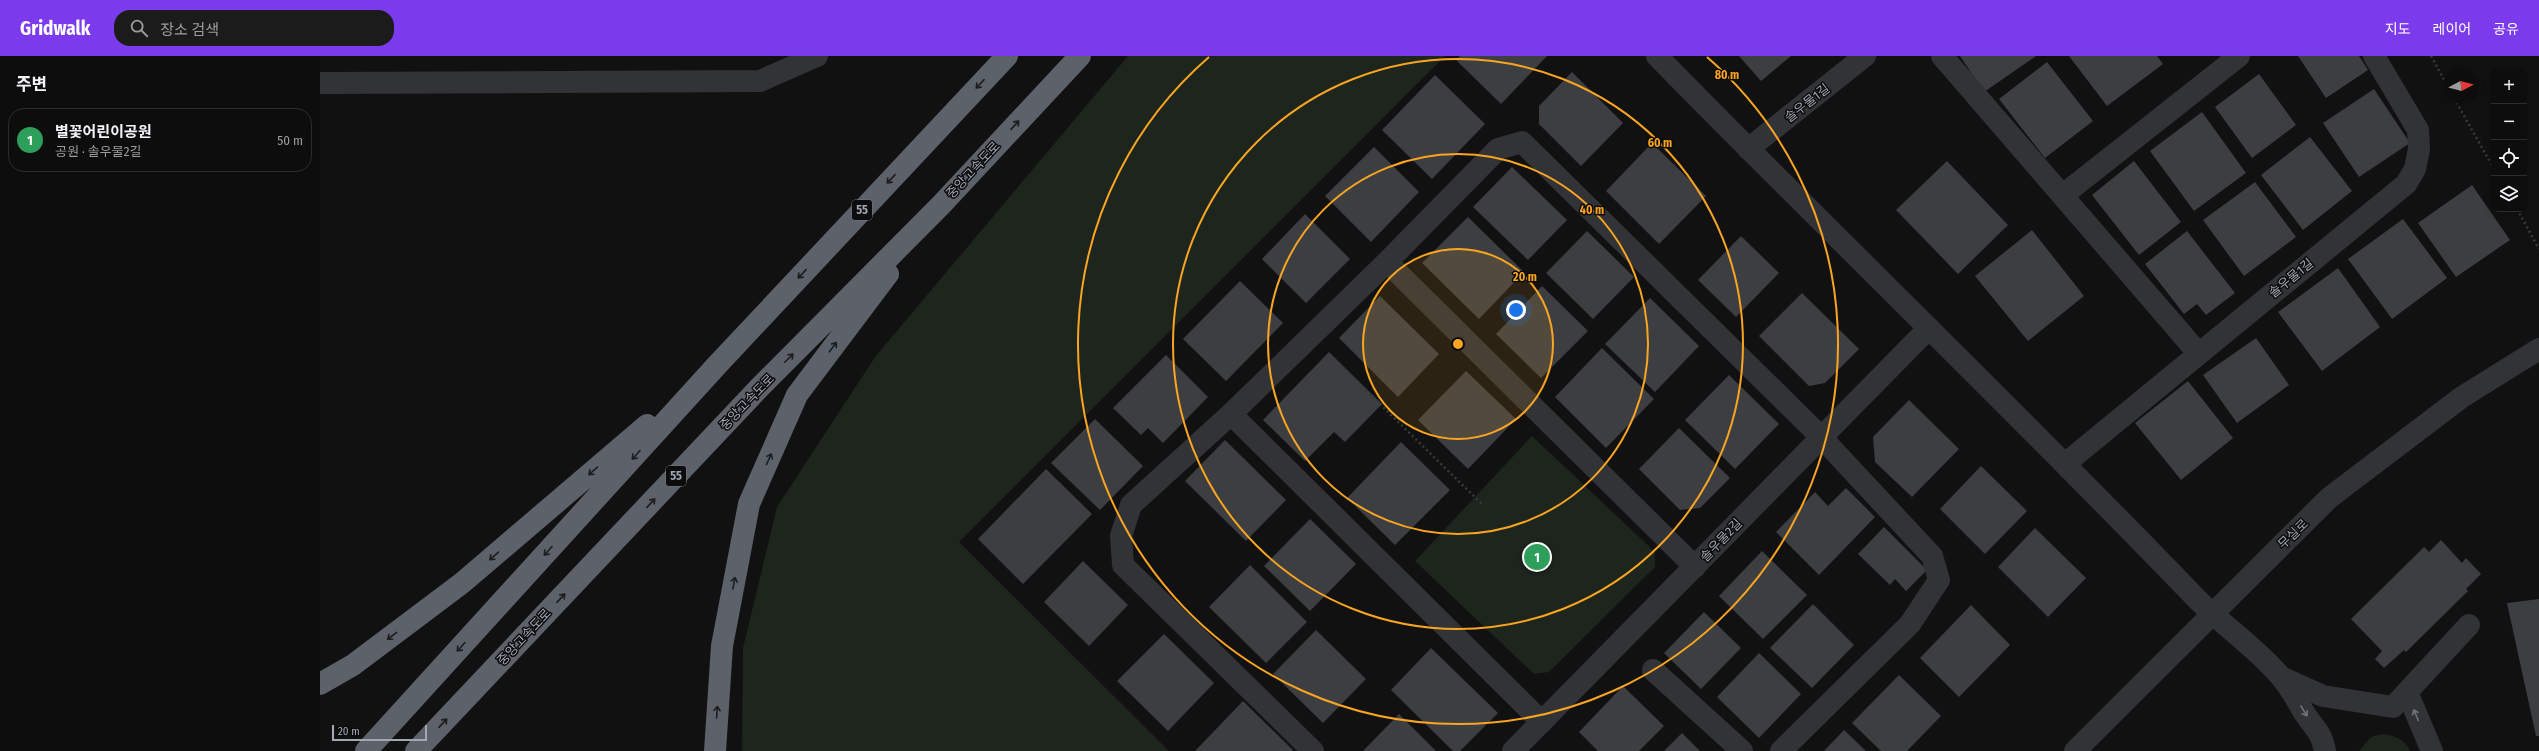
<!DOCTYPE html>
<html lang="ko">
<meta charset="utf-8">
<style>
:root{--surface:#0d0d0e;--page:#1b1b1c;--text:#f1f3f6;--muted:#9a9c9e;--line:#2d2d2e;--accent:#7c3aed}
body{margin:0;font-family:"Fira Sans Condensed","Noto Sans KR",sans-serif;background:var(--page);color:var(--text)}
.controls{position:absolute;right:12px;top:12px;display:grid;overflow:hidden;border-radius:8px;box-shadow:0 2px 10px #0003}
.controls button{width:36px;height:36px;display:grid;place-items:center;padding:0;border:0;border-bottom:1px solid var(--line);background:var(--surface);color:var(--text);font:20px sans-serif}
.compass{position:absolute;left:2123px;top:12px;width:36px;height:36px;border-radius:50%;background:var(--surface);box-shadow:0 2px 10px #0003;rotate:83deg}
.scale{position:absolute;left:12px;bottom:10px;width:95px;box-sizing:border-box;padding-left:4px;border:2px solid #a1a8b4;border-top:0;font-size:11px;line-height:14px;white-space:nowrap;color:#a1a8b4;-webkit-text-stroke:3px #0c0c0d;paint-order:stroke}
.you{position:absolute;left:1196px;top:254px;width:14px;height:14px;margin:-10px;border:3px solid #fff;border-radius:50%;background:#1a73e8;box-shadow:0 0 0 6px #1a73e833}
.badge{display:grid;place-items:center;width:26px;height:26px;border-radius:50%;background:var(--accent);color:#fff;font-size:13px;font-weight:700}
.pin{position:absolute;translate:-50% -50%;border:2px solid #fff;box-shadow:0 1px 4px #0006}
.list{margin:0;padding:0;list-style:none}
h2{display:flex;justify-content:space-between;align-items:center;height:52px;margin:0;padding:0 16px;font-size:17px}
h2 small{font-size:13px;font-weight:400;color:var(--muted)}
.list li{display:grid;grid-template-columns:26px 1fr auto;gap:12px;align-items:center;box-sizing:border-box;height:64px;margin:0 8px 8px;padding:0 8px;border:1px solid var(--line);border-radius:16px}
.list b{display:block;font-size:15px;white-space:nowrap}
.list p{margin:0;font-size:13px;white-space:nowrap;color:var(--muted)}
.list em{font-size:13px;font-style:normal;color:var(--muted)}
.icon{flex:none;width:22px;height:22px;fill:none;stroke:currentColor;stroke-width:2;stroke-linecap:round;stroke-linejoin:round}
.map{position:relative;flex:none;width:2219px;height:695px;overflow:hidden}
header{display:flex;align-items:center;gap:24px;box-sizing:border-box;height:56px;padding:0 20px;background:var(--accent);color:#fff}
header strong{font-size:19px}
nav{display:flex;gap:22px;margin-inline-start:auto;font-size:14px}
.search{width:280px;height:36px;background:var(--page);display:flex;align-items:center;gap:10px;box-sizing:border-box;padding:0 14px;border-radius:16px;color:var(--muted);font-size:15px}
main{display:flex}
aside{flex:1;background:var(--surface)}
.map>svg:first-child{display:block}
.green{fill:#1d251d}
.building{fill:#3d3e42}
.lines{fill:none;stroke-linecap:round;stroke-linejoin:round}
.path{stroke:#373a3e;stroke-width:2.5;stroke-dasharray:2 3;stroke-linecap:butt}
.minor{stroke:#323337;stroke-width:22}
.highway{stroke:#5d6169;stroke-width:22}
.oneway{stroke:#1c1d1f}
.oneway2{stroke:#6f737c}
.ring{fill:none;stroke:#faa521;stroke-width:2}
.labels{text-anchor:middle;dominant-baseline:central;stroke-width:3;stroke-linejoin:round;paint-order:stroke}
.shield{fill:#0c0c0d;stroke:#747982;stroke-width:1}
.shield-label{font-size:12px;font-weight:bold;fill:#a1a8b4}
.street-label{font-size:13px;fill:#a1a8b4;stroke:#0c0c0d}
.centre{fill:#faa521;stroke:#0c0c0d;stroke-width:2}
.ring-label{font-size:12px;text-anchor:middle;font-weight:bold;fill:#faa521;stroke:#0c0c0d;stroke-width:3;stroke-linejoin:round;paint-order:stroke}
</style>
<header>
<strong>Gridwalk</strong>
<div class="search"><svg class="icon" aria-label="search" viewBox="0 0 24 24"><circle cx="10" cy="10" r="6"/><path d="M15 15l6 6"/></svg>장소 검색</div>
<nav><a>지도</a><a>레이어</a><a>공유</a></nav>
</header>
<main>
<aside>
<h2>주변<small></small></h2>
<ul class="list">
<li><span class="badge" style="background:#2e9e5b">1</span><div><b>별꽃어린이공원</b><p>공원 · 솔우물2길</p></div><em>50 m</em></li>
</ul>
</aside>
<div class="map">
<svg width="2219" height="695" viewBox="0 0 2219 695">
<rect width="100%" height="100%" fill="#111112"/>
<path class="green" d="M808 0H1125L639 486 849 695H422L423 592 457 451 555 301Z
M1212 380 1335 496V511L1229 616 1214 618 1095 505Z
M2062 678C2074 679 2085 683 2090 695H2039L2051 681Z"/>
<path class="building" d="M1140 0H1227L1181 48 1136 4Z
M1419 0H1471L1441 25Z
M1640 0H1716L1664 36Z
M1749 0H1837L1843 8 1787 50Z
M1978 0H2039L2048 14 2006 42Z
M1727 6 1773 65 1725 102 1679 43Z
M1252 16 1303 67 1261 110 1219 68V50Z
M1939 18 1976 69 1932 102 1895 51Z
M1115 19 1165 68 1112 123 1062 74Z
M2054 33 2090 87 2039 121 2003 67Z
M1882 56 1926 117 1874 155 1830 95Z
M1990 81 2032 135 1983 174 1941 119Z
M1332 87 1386 140 1339 188 1286 135Z
M1054 91 1099 136 1051 186 1005 140Z
M1627 105 1688 169 1638 218 1576 154Z
M1814 105 1861 166 1819 199 1772 139Z
M1192 111 1247 164 1208 204 1153 151Z
M1935 126 1976 181 1924 220 1883 164Z
M2152 129 2190 184 2136 221 2098 167Z
M985 158 1030 203 986 247 942 203Z
M1148 161 1204 216 1159 263 1102 207Z
M2083 163 2127 222 2072 263 2028 203Z
M1712 174 1764 240 1708 285 1655 220Z
M1267 175 1314 221 1273 263 1226 217Z
M1867 175 1915 237 1886 259 1877 248 1864 258 1825 208Z
M1421 180 1459 217 1416 261 1378 224Z
M2018 212 2060 271 2002 315 1958 256Z
M920 225 963 267 906 325 863 283Z
M1222 230 1268 275 1221 322 1176 278Z
M1482 237 1539 293 1505 327 1489 330 1439 280Z
M1060 240 1119 298 1078 341 1019 282Z
M1330 242 1379 290 1335 336 1285 288Z
M1936 282 1969 329 1917 367 1883 319Z
M1282 292 1334 343 1286 392 1235 341Z
M1009 296 1062 348 1025 386 1014 376 985 405 943 364Z
M846 299 888 341 843 387 828 372 821 379 793 352Z
M1146 315 1196 363 1148 413 1098 364Z
M1409 319 1459 368 1415 413 1365 364Z
M1868 325 1913 382 1861 424 1815 367Z
M1589 344 1639 393 1592 441 1555 406 1553 381Z
M775 363 823 410 780 454 731 407Z
M1359 372 1410 422 1380 452 1360 454 1319 413Z
M905 384 966 444 926 485 865 425Z
M1081 386 1130 434 1075 489 1027 442Z
M1661 410 1707 455 1665 498 1620 453Z
M726 413 772 458 703 528 658 483Z
M1526 432 1555 461 1499 519 1456 476 1495 436 1508 450Z
M990 463 1036 508 990 555 944 510Z
M1564 471 1607 514 1586 535 1575 523 1570 529 1538 498Z
M1715 472 1766 522 1728 561 1678 511Z
M2121 484 2142 507 2146 502 2161 518 2146 533 2148 535 2086 596 2084 594 2064 612 2055 603 2062 595 2031 563 2104 491 2109 496Z
M1442 495 1487 539 1443 583 1399 540Z
M763 505 808 549 769 590 724 546Z
M930 509 987 566 946 607 889 551Z
M2219 543V680H2216L2187 547Z
M1493 548 1534 589 1492 632 1450 592Z
M1651 549 1690 589 1639 641 1600 602Z
M1384 556 1421 592 1381 633 1344 597Z
M996 574 1046 623 1003 667 953 618Z
M844 578 894 627 848 675 797 625Z
M1111 592 1178 657 1140 695H1133L1071 634Z
M1439 597 1481 638 1439 682 1397 641Z
M1579 619 1621 660 1587 695H1561L1532 667Z
M1303 630 1344 670 1319 695H1278L1259 676Z
M923 645 973 694 972 695H875Z
M1079 658 1116 695H1043Z
M1524 674 1546 695H1504Z
M1362 677 1380 695H1344Z"/>
<g class="lines">
<path class="path" d="M2111 0 2129 33
M2134 42 2174 113
M2197 153 2219 193
M1024 313 1163 449"/>
<path class="minor" d="M1337 0C1514 181 1697 356 1872 538 1900 568 1935 590 1961 621 1972 633 1978 648 1987 661 1997 675 2002 678 2005 695
M1622 0 1879 298
M0 27 440 25 497 0
M1428 93 1545 0
M1743 139 1919 0
M1067 206 1375 511
M911 358 1222 666
M1746 407 2086 128 2095 113 2099 93 2098 74 2054 0
M1333 614 1422 695
M1963 622 2003 640 2073 651 2087 636 2112 695
M2087 636 2149 569
M993 695 803 509 801 480 811 449 911 358 1067 206 1178 93 1202 86 1501 381 1612 500 1619 524 1590 568 1461 695
M1193 695 1609 272
M1755 695 2009 442 2142 341 2219 293"/>
<path class="highway" d="M0 628 33 609 142 527 327 369
M46 695 398 308 687 0
M96 695 439 332 621 149 760 0
M395 695 402 590 429 448 477 339 568 218"/>
</g>
<defs><path id="oneway-shaft" d="M-6 0H5M1.5-3L5.5 0L1.5 3" fill="none" stroke-width="1.6" stroke-linecap="round" stroke-linejoin="round"/></defs>
<g class="oneway">
<use href="#oneway-shaft" transform="translate(660 28) rotate(133)"/>
<use href="#oneway-shaft" transform="translate(695 69) rotate(-47)"/>
<use href="#oneway-shaft" transform="translate(571 123) rotate(133)"/>
<use href="#oneway-shaft" transform="translate(482 218) rotate(133)"/>
<use href="#oneway-shaft" transform="translate(513 291) rotate(-53)"/>
<use href="#oneway-shaft" transform="translate(469 302) rotate(-45)"/>
<use href="#oneway-shaft" transform="translate(316 399) rotate(132)"/>
<use href="#oneway-shaft" transform="translate(449 403) rotate(-66)"/>
<use href="#oneway-shaft" transform="translate(273 415) rotate(139)"/>
<use href="#oneway-shaft" transform="translate(331 447) rotate(-47)"/>
<use href="#oneway-shaft" transform="translate(228 495) rotate(132)"/>
<use href="#oneway-shaft" transform="translate(174 500) rotate(139)"/>
<use href="#oneway-shaft" transform="translate(414 527) rotate(-79)"/>
<use href="#oneway-shaft" transform="translate(241 542) rotate(-47)"/>
<use href="#oneway-shaft" transform="translate(72 580) rotate(143)"/>
<use href="#oneway-shaft" transform="translate(141 591) rotate(132)"/>
<use href="#oneway-shaft" transform="translate(397 656) rotate(-86)"/>
<use href="#oneway-shaft" transform="translate(123 667) rotate(-47)"/>
</g>
<g class="oneway2">
<use href="#oneway-shaft" transform="translate(1984 655) rotate(58)"/>
<use href="#oneway-shaft" transform="translate(2096 659) rotate(-113)"/>
</g>
<circle cx="1138" cy="288" r="95" fill="#faa521" fill-opacity=".12"/>
<g class="ring">
<circle cx="1138" cy="288" r="95"/>
<circle cx="1138" cy="288" r="190"/>
<circle cx="1138" cy="288" r="285"/>
<path d="M1387 1A380 380 0 1 1 889 1"/>
</g>
<g class="labels">
<g class="shield">
<rect x="532" y="144" width="20" height="20" rx="3"/>
<rect x="346" y="410" width="20" height="20" rx="3"/>
</g>
<g class="shield-label">
<text x="542" y="154">55</text>
<text x="356" y="420">55</text>
</g>
<g class="street-label">
<text transform="translate(1487 47) rotate(-38)">솔우물1길</text>
<text transform="translate(653 114) rotate(-47)">중앙고속도로</text>
<text transform="translate(1971 222) rotate(-39)">솔우물1길</text>
<text transform="translate(427 346) rotate(-46)">중앙고속도로</text>
<text transform="translate(1973 478) rotate(-44)">무실로</text>
<text transform="translate(1401 484) rotate(-46)">솔우물2길</text>
<text transform="translate(204 581) rotate(-47)">중앙고속도로</text>
</g>
</g>
<circle cx="1138" cy="288" r="6" class="centre"/>
<g class="ring-label">
<text x="1407" y="23">80 m</text>
<text x="1340" y="91">60 m</text>
<text x="1272" y="158">40 m</text>
<text x="1205" y="225">20 m</text>
</g>
</svg>
<div class="controls">
<button>+</button>
<button>−</button>
<button><svg class="icon" aria-label="locate" viewBox="0 0 24 24"><circle cx="12" cy="12" r="6"/><path d="M12 2v4M12 18v4M2 12h4M18 12h4"/></svg></button>
<button><svg class="icon" aria-label="layers" viewBox="0 0 24 24"><path d="M12 4l9 5-9 5-9-5zM3 14l9 5 9-5"/></svg></button>
</div>
<svg class="compass" viewBox="-18 -18 36 36"><path d="M0-13l5 13h-10z" fill="#e53935"/><path d="M0 13l5-13h-10z" fill="#9a9c9e"/></svg>
<div class="scale">20 m</div>
<div class="you"></div>
<div class="pin badge" style="left:1217px;top:501px;background:#2e9e5b">1</div>
</div>
</main>
